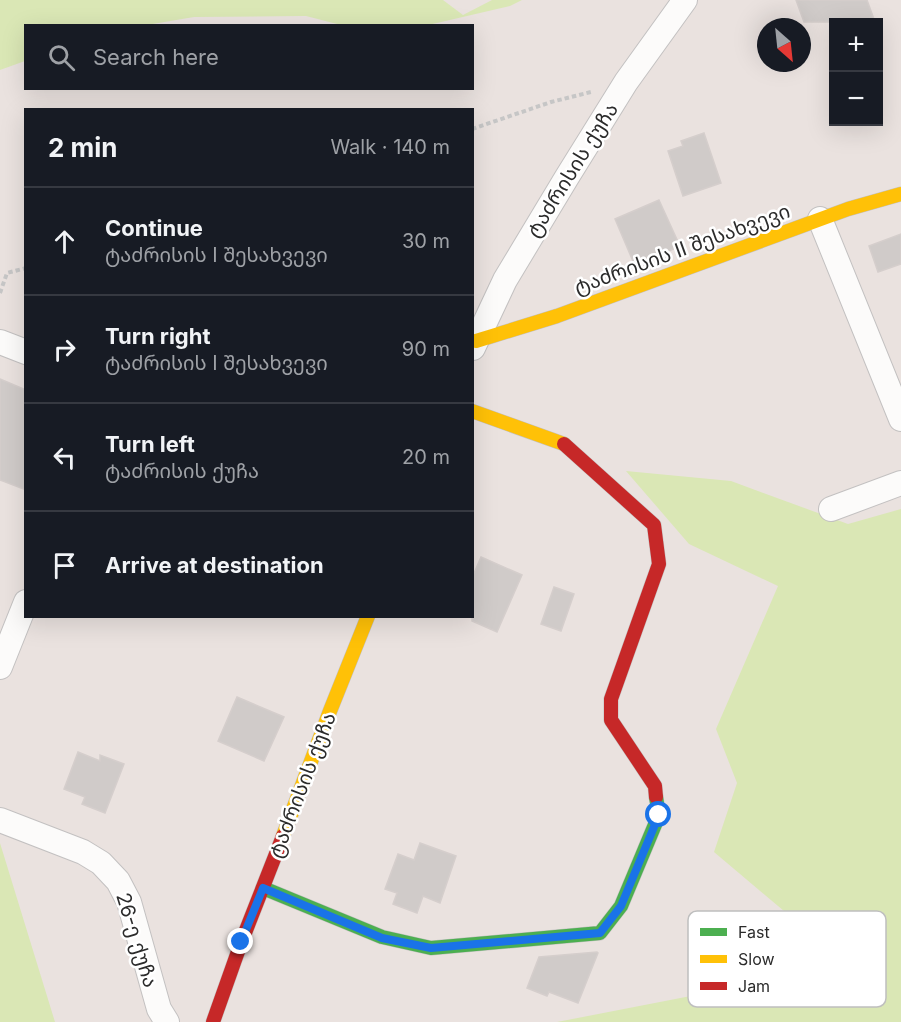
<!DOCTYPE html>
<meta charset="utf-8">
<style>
:root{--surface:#171b24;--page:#242831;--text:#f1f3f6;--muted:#9ea1a6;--line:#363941}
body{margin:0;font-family:Inter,"Noto Sans Georgian",sans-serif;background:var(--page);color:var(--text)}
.controls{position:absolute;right:18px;top:18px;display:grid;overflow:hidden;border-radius:0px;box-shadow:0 6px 24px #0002}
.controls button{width:54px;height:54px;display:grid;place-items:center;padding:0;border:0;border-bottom:2px solid var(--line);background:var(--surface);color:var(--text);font:30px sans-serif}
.compass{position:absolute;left:757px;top:18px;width:54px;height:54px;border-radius:50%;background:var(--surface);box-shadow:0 6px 24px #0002;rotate:153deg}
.stop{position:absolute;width:18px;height:18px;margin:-14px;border:4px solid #1a73e8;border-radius:50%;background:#fff}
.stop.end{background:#1a73e8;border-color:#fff;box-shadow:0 2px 6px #0008}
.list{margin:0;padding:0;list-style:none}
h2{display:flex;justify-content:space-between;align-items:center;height:78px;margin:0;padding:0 24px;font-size:26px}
h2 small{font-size:20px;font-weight:400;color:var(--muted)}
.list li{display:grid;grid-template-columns:39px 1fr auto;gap:18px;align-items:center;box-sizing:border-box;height:108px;padding:0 24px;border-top:2px solid var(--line)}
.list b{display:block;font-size:22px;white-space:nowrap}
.list p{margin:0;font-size:20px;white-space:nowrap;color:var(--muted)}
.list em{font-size:20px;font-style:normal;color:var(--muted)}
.icon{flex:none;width:33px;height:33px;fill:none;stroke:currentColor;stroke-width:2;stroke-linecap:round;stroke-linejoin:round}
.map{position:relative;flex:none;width:901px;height:1022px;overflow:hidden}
.search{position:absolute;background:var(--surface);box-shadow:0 6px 24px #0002;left:24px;top:24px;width:450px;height:66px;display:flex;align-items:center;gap:15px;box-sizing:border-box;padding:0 21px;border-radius:0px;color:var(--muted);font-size:22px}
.panel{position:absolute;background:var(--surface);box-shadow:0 6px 24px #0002;left:24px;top:108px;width:450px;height:510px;border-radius:0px}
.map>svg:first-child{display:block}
.green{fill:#dae7b5}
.building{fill:#d0cbc9;stroke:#d5cecc;stroke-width:1.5}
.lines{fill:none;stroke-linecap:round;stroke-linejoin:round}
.street-casing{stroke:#c3c1c1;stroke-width:26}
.fast-casing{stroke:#c3c1c1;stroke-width:15}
.slow-casing{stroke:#c3c1c1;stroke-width:15}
.jam-casing{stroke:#c3c1c1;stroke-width:15}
.path{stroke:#c6c6c6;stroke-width:4;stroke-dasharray:4.5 3;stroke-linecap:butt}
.street{stroke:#fcfbfa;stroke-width:24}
.fast{stroke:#4caf50;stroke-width:14}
.slow{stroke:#ffc107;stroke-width:14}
.jam{stroke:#c62828;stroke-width:14}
.route{stroke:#1a73e8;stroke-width:8}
.labels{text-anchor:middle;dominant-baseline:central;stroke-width:5;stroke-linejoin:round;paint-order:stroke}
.street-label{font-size:20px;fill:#2b2b2b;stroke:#fff}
.key{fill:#fff;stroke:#bfbfbf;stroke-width:1.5}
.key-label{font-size:16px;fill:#2b2b2b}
</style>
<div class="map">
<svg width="901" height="1022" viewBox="0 0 901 1022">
<rect width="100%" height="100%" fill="#eae2df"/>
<path class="green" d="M0 0H443L463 15 492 0H522L510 6 424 26 341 25 306 16 194 17 141 26H26L25 61 0 70Z
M626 471 731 481 848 524 901 509V1022H557L789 977 797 922 714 852 737 783 716 729 778 586 689 544Z
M0 843 55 1022H0Z"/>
<path class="building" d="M796 0H867L875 22H804Z
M704 133 721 183 683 196 668 151 683 146 681 141Z
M659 200 680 246 635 266 615 219Z
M901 234V264L878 272 869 246Z
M0 379 26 390V490L0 480Z
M481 557 522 575 497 632 472 621V578Z
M554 587 574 594 561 631 541 624Z
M237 697 284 717 264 761 218 741Z
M78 752 100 761V755L124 764 105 813 82 804 85 797 64 789Z
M420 843 456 856 440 903 423 896 417 913 393 904 397 893 385 889 398 854 414 860Z
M597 952 598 953 578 1003 549 992 547 996 527 988 539 957Z"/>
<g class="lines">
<g class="street-casing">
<path id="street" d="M820 219 901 419
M0 342 26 352
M473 348 505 280 567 177 626 82 685 0
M831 509 901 483
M0 667 26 602
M0 820 83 852 101 863 118 881 129 902 159 1009 167 1022"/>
</g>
<g class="fast-casing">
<path id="fast" d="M263 888 382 937 431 948 600 933 621 906 659 815 656 797"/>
</g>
<g class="slow-casing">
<path id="slow" d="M476 341 557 316 848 209 901 194
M472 411 564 444
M283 836 330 711 368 616"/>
</g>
<g class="jam-casing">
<path id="jam" d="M564 444 654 525 659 564 611 699V720L655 786 656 797
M213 1022 241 943 283 836"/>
</g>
<path class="path" d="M472 129 551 102 591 92
M0 293 7 273 26 268"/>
<use href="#street" class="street"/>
<use href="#fast" class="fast"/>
<use href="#slow" class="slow"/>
<use href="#jam" class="jam"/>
</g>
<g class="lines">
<path class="route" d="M241 942 263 888 382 938 431 948 600 933 621 906 659 815"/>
</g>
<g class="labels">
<g class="street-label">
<text transform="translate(572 170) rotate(-58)">ტაძრისის ქუჩა</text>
<text transform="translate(682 249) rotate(-20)">ტაძრისის II შესახვევი</text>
<text transform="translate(302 785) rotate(-69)">ტაძრისის ქუჩა</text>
<text transform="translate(137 940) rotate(73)">26-ე ქუჩა</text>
</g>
</g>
<rect x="688" y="911" width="198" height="96" rx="9" class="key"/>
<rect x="700" y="928" width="27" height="8" fill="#4caf50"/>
<rect x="700" y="955" width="27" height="8" fill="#ffc107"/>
<rect x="700" y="982" width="27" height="8" fill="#c62828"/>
<g class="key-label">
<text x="738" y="938">Fast</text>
<text x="738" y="965">Slow</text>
<text x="738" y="992">Jam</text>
</g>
</svg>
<div class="controls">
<button>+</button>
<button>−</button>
</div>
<svg class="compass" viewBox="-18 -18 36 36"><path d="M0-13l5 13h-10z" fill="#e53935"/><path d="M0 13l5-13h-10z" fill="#9ea1a6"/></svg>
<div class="stop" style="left:659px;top:815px"></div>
<div class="stop end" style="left:241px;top:942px"></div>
<div class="search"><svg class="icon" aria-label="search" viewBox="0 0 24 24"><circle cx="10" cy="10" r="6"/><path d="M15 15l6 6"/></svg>Search here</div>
<section class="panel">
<h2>2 min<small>Walk · 140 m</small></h2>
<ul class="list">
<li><svg class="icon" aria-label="ahead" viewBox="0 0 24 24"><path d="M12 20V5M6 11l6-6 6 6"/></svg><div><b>Continue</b><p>ტაძრისის I შესახვევი</p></div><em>30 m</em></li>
<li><svg class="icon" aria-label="right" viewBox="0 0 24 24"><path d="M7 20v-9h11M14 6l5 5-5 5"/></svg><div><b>Turn right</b><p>ტაძრისის I შესახვევი</p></div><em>90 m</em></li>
<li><svg class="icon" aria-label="left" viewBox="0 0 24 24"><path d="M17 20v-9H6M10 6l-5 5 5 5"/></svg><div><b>Turn left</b><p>ტაძრისის ქუჩა</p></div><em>20 m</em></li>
<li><svg class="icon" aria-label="arrive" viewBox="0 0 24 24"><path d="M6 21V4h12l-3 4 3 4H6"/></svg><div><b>Arrive at destination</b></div></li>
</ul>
</section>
</div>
